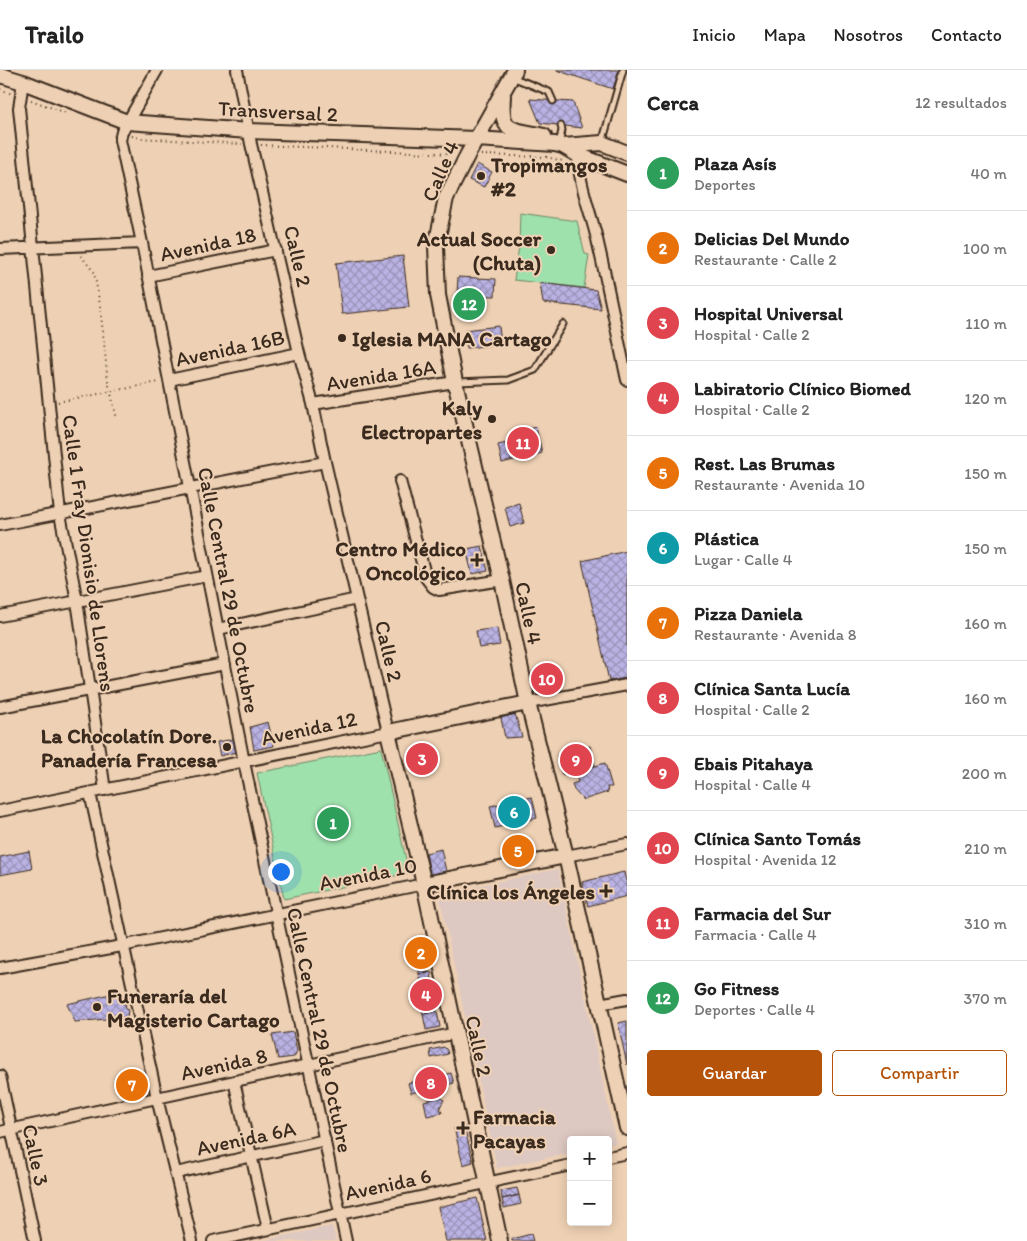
<!DOCTYPE html>
<html lang="es">
<meta charset="utf-8">
<style>
:root{--surface:#fff;--page:#f6f6f6;--text:#222;--muted:#767676;--line:#e0e0e0;--accent:#b45309}
body{margin:0;font-family:Itim,sans-serif;background:var(--page);color:var(--text)}
.controls{position:absolute;right:15px;bottom:15px;display:grid;overflow:hidden;border-radius:5px;box-shadow:0 2px 12px #0003}
.controls button{width:45px;height:45px;display:grid;place-items:center;padding:0;border:0;border-bottom:1px solid var(--line);background:var(--surface);color:var(--text);font:25px sans-serif}
.you{position:absolute;left:280px;top:801px;width:18px;height:18px;margin:-12px;border:4px solid #fff;border-radius:50%;background:#1a73e8;box-shadow:0 0 0 8px #1a73e833}
.badge{display:grid;place-items:center;width:32px;height:32px;border-radius:50%;background:var(--accent);color:#fff;font-size:16px;font-weight:700}
.pin{position:absolute;translate:-50% -50%;border:2px solid #fff;box-shadow:0 1px 5px #0006}
.list{margin:0;padding:0;list-style:none}
h2{display:flex;justify-content:space-between;align-items:center;height:65px;margin:0;padding:0 20px;font-size:21px}
h2 small{font-size:16px;font-weight:400;color:var(--muted)}
.list li{display:grid;grid-template-columns:32px 1fr auto;gap:15px;align-items:center;box-sizing:border-box;height:75px;padding:0 20px;border-top:1px solid var(--line)}
.list b{display:block;font-size:19px;white-space:nowrap}
.list p{margin:0;font-size:16px;white-space:nowrap;color:var(--muted)}
.list em{font-size:16px;font-style:normal;color:var(--muted)}
.actions{display:flex;gap:10px;padding:15px 20px}
.actions a{flex:1;padding:11px 0;border:1px solid var(--accent);border-radius:5px;text-align:center;font-size:18px;color:var(--accent)}
.actions .main{background:var(--accent);color:#fff}
.map{position:relative;flex:none;width:627px;height:1171px;overflow:hidden}
header{display:flex;align-items:center;gap:30px;box-sizing:border-box;height:70px;padding:0 25px;background:var(--surface);border-bottom:1px solid var(--line)}
header strong{font-size:24px}
nav{display:flex;gap:28px;margin-inline-start:auto;font-size:18px}
main{display:flex}
aside{flex:1;background:var(--surface)}
.map>svg:first-child{display:block}
.built{fill:#dec8c2}
.green{fill:#9ee1ac;stroke:#6c8665}
.building{fill:url(#building-cross-hatch);stroke:#3b2a1e}
.lines{fill:none;stroke-linecap:round;stroke-linejoin:round}
.lane-casing{stroke:#3b2a1e;stroke-width:9}
.street-casing{stroke:#3b2a1e;stroke-width:14}
.secondary-casing{stroke:#3b2a1e;stroke-width:18}
.path{stroke:#3b2a1e;stroke-width:2;stroke-dasharray:1 4;stroke-linecap:butt}
.lane{stroke:#eed1b4;stroke-width:5}
.street{stroke:#eed1b4;stroke-width:10}
.secondary{stroke:#eed1b4;stroke-width:14}
.poi-dot{fill:#3b2a1e;stroke:#eed1b4;stroke-width:2}
.labels{text-anchor:middle;dominant-baseline:central;stroke-width:4;stroke-linejoin:round;paint-order:stroke}
.street-label{font-size:21px;fill:#3b2a1e;stroke:#eed1b4}
.poi-label{font-size:21px;font-weight:bold;fill:#3b2a1e;stroke:#eed1b4;text-anchor:end}
</style>
<header>
<strong>Trailo</strong>
<nav><a>Inicio</a><a>Mapa</a><a>Nosotros</a><a>Contacto</a></nav>
</header>
<main>
<div class="map">
<svg width="627" height="1171" viewBox="0 0 627 1171">
<defs>
<pattern id="building-cross-hatch" width="8" height="8" patternUnits="userSpaceOnUse" patternTransform="scale(1.25)"><rect width="8" height="8" fill="#bab2e3"/><path d="M0 0l8 8M0 8l8-8" fill="none" stroke="#9891b7"/></pattern>
</defs>
<rect width="100%" height="100%" fill="#eed1b4"/>
<filter id="ink" filterUnits="userSpaceOnUse"><feTurbulence type="fractalNoise" baseFrequency=".02" numOctaves="2"/><feDisplacementMap in="SourceGraphic" scale="10" xChannelSelector="R" yChannelSelector="G"/><feConvolveMatrix kernelMatrix="1 2 1 2 8 2 1 2 1" color-interpolation-filters="sRGB"/></filter>
<g filter="url(#ink)">
<path class="built" d="M558 799 616 1073 608 1075V1070H571V1083L497 1098 439 824Z
M332 1156 336 1171H261Z"/>
<path class="green" d="M520 143 577 151 585 184 589 185 584 218 514 210 519 176Z
M381 678 409 803 284 829 257 703Z"/>
<path class="building" d="M556 0H619L613 19Z
M530 29 573 32 582 58 540 53Z
M477 94 492 102 484 117 469 110Z
M403 186 409 237 342 244 336 193Z
M458 207 496 209 495 226 457 224Z
M540 213 596 220 601 239 543 233Z
M499 256 501 274 467 278 465 260Z
M536 357 542 383 502 393 498 375 516 371 514 362Z
M519 433 524 453 510 457 505 437Z
M482 476 488 501 472 504 466 479Z
M627 481V608L609 611 582 491Z
M497 558 500 575 479 578 476 561Z
M554 599 557 615 540 619 537 603Z
M515 644 522 667 505 668 501 648Z
M268 652 274 676 254 680 250 657Z
M234 669 236 682 220 686 217 672Z
M590 676 595 696 562 705 557 685Z
M605 693 612 717H607L608 722 583 730 574 720 572 714 578 712 575 702Z
M532 727 537 748 495 758 490 736Z
M524 775 526 783 512 786 510 778Z
M441 779 446 801 430 805 426 783Z
M29 781 32 799 0 805V787Z
M624 802 627 816V826L588 836 582 812Z
M422 866 424 875 415 877 413 868Z
M424 875 427 889 417 891 415 877Z
M427 889 428 898 419 900 417 891Z
M427 898 428 903 419 904V900Z
M431 902 432 910 421 912 419 904Z
M432 910 434 918 422 920 421 912Z
M432 918 434 929 421 932 419 920Z
M119 922V929L122 930 123 934 126 933 125 939 128 940 127 947 75 952 67 934Z
M434 929 437 941 423 944 421 932Z
M437 941 440 957 426 960 423 944Z
M627 951V995L618 953Z
M293 962 297 981 294 987 278 989 272 965Z
M444 977 447 980 448 984 431 988 430 980Z
M451 1003 454 1013 411 1023 408 1013Z
M441 1027 444 1030 440 1037 442 1043 427 1046 424 1031Z
M464 1056 473 1092 463 1095 454 1058Z
M517 1118 519 1125 502 1129 501 1121Z
M519 1125 521 1134 504 1138 502 1129Z
M477 1128 487 1171H446L438 1137Z
M531 1164 533 1171H512V1169Z"/>
<g class="lines">
<g class="lane-casing">
<path id="lane" d="M512 7 549 22 553 31
M602 73 623 0
M559 75 562 60 561 56
M457 312 508 310 535 300 563 254"/>
</g>
<g class="street-casing">
<path id="street" d="M157 0 122 62 120 70 142 173 244 692 346 1171
M23 12 19 38 60 444 77 531 105 720
M578 80C577 109 590 140 597 169 608 216 617 263 627 310
M0 179 142 173
M148 206 276 180
M169 310 299 283
M313 334 455 312
M400 411 426 508 433 517 439 520 502 510
M0 455 325 392
M0 546 207 506
M218 559 357 529
M528 633 627 615
M0 637 225 594
M90 723 157 1028 192 1171
M0 741 388 662 325 392 313 334 299 283 251 74 237 0
M566 786 627 774
M0 898 122 876 424 814
M599 934 627 929
M0 1006 35 1171
M234 1011 268 1159
M0 1062 456 963
M608 1087 627 1083
M176 1103 325 1070
M213 1171 571 1095"/>
</g>
<g class="secondary-casing">
<path id="secondary" d="M515 0 468 84 446 128 436 176 438 225 455 312 502 510 528 633 566 786 627 1058
M0 5 23 12 127 52 249 61 476 69 555 74 563 76 578 85 627 104
M503 26C500 66 512 58 544 66
M563 76 602 73 627 83
M424 814 566 786
M500 1171 424 814 388 662 528 633"/>
</g>
<path class="path" d="M0 19 12 24
M31 30 66 43
M132 66 139 68 242 74
M261 75 454 84
M481 85 546 87 563 91
M81 186 94 202 100 235 108 311 117 349
M58 332 159 312"/>
<use href="#lane" class="lane"/>
<use href="#street" class="street"/>
<use href="#secondary" class="secondary"/>
</g>
</g>
<g class="poi-dot">
<circle cx="481" cy="106" r="5"/>
<circle cx="551" cy="180" r="5"/>
<circle cx="342" cy="268" r="5"/>
<circle cx="492" cy="349" r="5"/>
<path d="M474.5 482.5h5v5h5v5h-5v5h-5v-5h-5v-5h5z"/>
<circle cx="227" cy="677" r="5"/>
<path d="M603.5 813.5h5v5h5v5h-5v5h-5v-5h-5v-5h5z"/>
<circle cx="97" cy="937" r="5"/>
<path d="M460.5 1050.5h5v5h5v5h-5v5h-5v-5h-5v-5h5z"/>
</g>
<g class="labels">
<g class="street-label">
<text transform="translate(278 41) rotate(3)">Transversal 2</text>
<text transform="translate(440 101) rotate(-67)">Calle 4</text>
<text transform="translate(208 174) rotate(-12)">Avenida 18</text>
<text transform="translate(298 186) rotate(77)">Calle 2</text>
<text transform="translate(230 278) rotate(-12)">Avenida 16B</text>
<text transform="translate(381 305) rotate(-9)">Avenida 16A</text>
<text transform="translate(89 483) rotate(82)">Calle 1 Fray Dionisio de Llorens</text>
<text transform="translate(229 520) rotate(79)">Calle Central 29 de Octubre</text>
<text transform="translate(529 543) rotate(78)">Calle 4</text>
<text transform="translate(389 581) rotate(77)">Calle 2</text>
<text transform="translate(309 658) rotate(-12)">Avenida 12</text>
<text transform="translate(368 804) rotate(-11)">Avenida 10</text>
<text transform="translate(320 960) rotate(78)">Calle Central 29 de Octubre</text>
<text transform="translate(479 976) rotate(78)">Calle 2</text>
<text transform="translate(224 994) rotate(-12)">Avenida 8</text>
<text transform="translate(246 1068) rotate(-12)">Avenida 6A</text>
<text transform="translate(36 1085) rotate(78)">Calle 3</text>
<text transform="translate(388 1114) rotate(-12)">Avenida 6</text>
</g>
<g class="poi-label">
<text x="491" y="94" text-anchor="start">Tropimangos<tspan x="491" dy="24">#2</tspan></text>
<text x="541" y="168">Actual Soccer<tspan x="541" dy="24">(Chuta)</tspan></text>
<text x="352" y="268" text-anchor="start">Iglesia MANA Cartago</text>
<text x="482" y="337">Kaly<tspan x="482" dy="24">Electropartes</tspan></text>
<text x="466" y="478">Centro Médico<tspan x="466" dy="24">Oncológico</tspan></text>
<text x="217" y="665">La Chocolatín Dore.<tspan x="217" dy="24">Panadería Francesa</tspan></text>
<text x="595" y="821">Clínica los Ángeles</text>
<text x="107" y="925" text-anchor="start">Funeraría del<tspan x="107" dy="24">Magisterio Cartago</tspan></text>
<text x="473" y="1046" text-anchor="start">Farmacia<tspan x="473" dy="24">Pacayas</tspan></text>
</g>
</g>
</svg>
<div class="controls">
<button>+</button>
<button>−</button>
</div>
<div class="you"></div>
<div class="pin badge" style="left:333px;top:753px;background:#2e9e5b">1</div>
<div class="pin badge" style="left:421px;top:883px;background:#e8710a">2</div>
<div class="pin badge" style="left:422px;top:689px;background:#e0444e">3</div>
<div class="pin badge" style="left:426px;top:925px;background:#e0444e">4</div>
<div class="pin badge" style="left:518px;top:781px;background:#e8710a">5</div>
<div class="pin badge" style="left:514px;top:742px;background:#0f9aa8">6</div>
<div class="pin badge" style="left:132px;top:1015px;background:#e8710a">7</div>
<div class="pin badge" style="left:431px;top:1013px;background:#e0444e">8</div>
<div class="pin badge" style="left:576px;top:690px;background:#e0444e">9</div>
<div class="pin badge" style="left:547px;top:609px;background:#e0444e">10</div>
<div class="pin badge" style="left:523px;top:373px;background:#e0444e">11</div>
<div class="pin badge" style="left:469px;top:234px;background:#2e9e5b">12</div>
</div>
<aside>
<h2>Cerca<small>12 resultados</small></h2>
<ul class="list">
<li><span class="badge" style="background:#2e9e5b">1</span><div><b>Plaza Asís</b><p>Deportes</p></div><em>40 m</em></li>
<li><span class="badge" style="background:#e8710a">2</span><div><b>Delicias Del Mundo</b><p>Restaurante · Calle 2</p></div><em>100 m</em></li>
<li><span class="badge" style="background:#e0444e">3</span><div><b>Hospital Universal</b><p>Hospital · Calle 2</p></div><em>110 m</em></li>
<li><span class="badge" style="background:#e0444e">4</span><div><b>Labiratorio Clínico Biomed</b><p>Hospital · Calle 2</p></div><em>120 m</em></li>
<li><span class="badge" style="background:#e8710a">5</span><div><b>Rest. Las Brumas</b><p>Restaurante · Avenida 10</p></div><em>150 m</em></li>
<li><span class="badge" style="background:#0f9aa8">6</span><div><b>Plástica</b><p>Lugar · Calle 4</p></div><em>150 m</em></li>
<li><span class="badge" style="background:#e8710a">7</span><div><b>Pizza Daniela</b><p>Restaurante · Avenida 8</p></div><em>160 m</em></li>
<li><span class="badge" style="background:#e0444e">8</span><div><b>Clínica Santa Lucía</b><p>Hospital · Calle 2</p></div><em>160 m</em></li>
<li><span class="badge" style="background:#e0444e">9</span><div><b>Ebais Pitahaya</b><p>Hospital · Calle 4</p></div><em>200 m</em></li>
<li><span class="badge" style="background:#e0444e">10</span><div><b>Clínica Santo Tomás</b><p>Hospital · Avenida 12</p></div><em>210 m</em></li>
<li><span class="badge" style="background:#e0444e">11</span><div><b>Farmacia del Sur</b><p>Farmacia · Calle 4</p></div><em>310 m</em></li>
<li><span class="badge" style="background:#2e9e5b">12</span><div><b>Go Fitness</b><p>Deportes · Calle 4</p></div><em>370 m</em></li>
</ul>
<div class="actions"><a class="main">Guardar</a><a>Compartir</a></div>
</aside>
</main>
